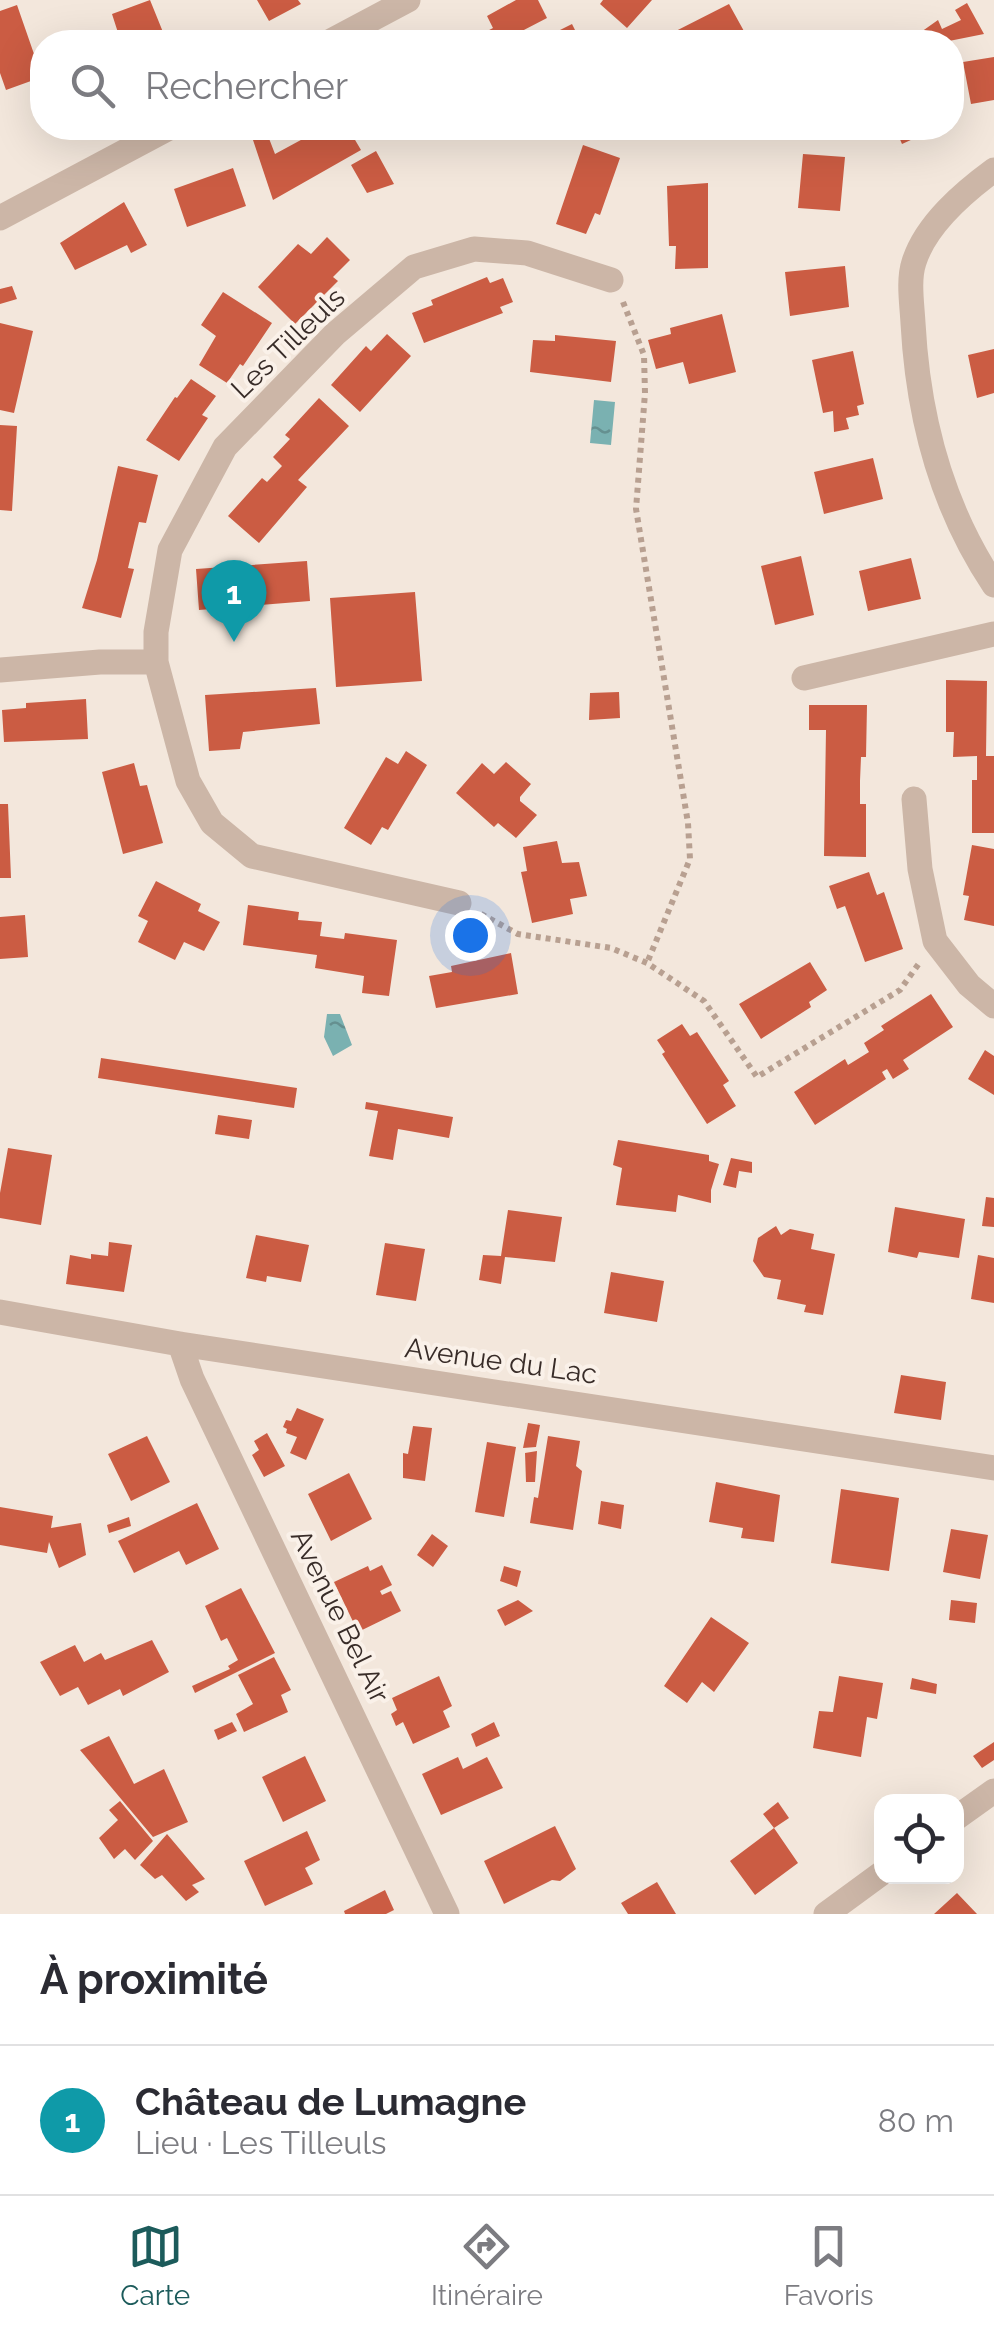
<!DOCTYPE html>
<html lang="fr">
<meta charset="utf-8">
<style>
:root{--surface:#fff;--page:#f7f7f7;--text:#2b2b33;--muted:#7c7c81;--line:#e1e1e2;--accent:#1c5b5b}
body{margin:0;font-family:Raleway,sans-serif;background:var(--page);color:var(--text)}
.controls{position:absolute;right:30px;bottom:30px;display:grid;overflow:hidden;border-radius:20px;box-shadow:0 10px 40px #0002}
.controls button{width:90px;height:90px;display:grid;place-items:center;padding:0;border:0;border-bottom:2px solid var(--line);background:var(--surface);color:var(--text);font:50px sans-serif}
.you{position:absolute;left:470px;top:935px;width:35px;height:35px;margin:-25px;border:8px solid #fff;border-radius:50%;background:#1a73e8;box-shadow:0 0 0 15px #1a73e833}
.badge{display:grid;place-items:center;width:65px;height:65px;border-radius:50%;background:var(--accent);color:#fff;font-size:32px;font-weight:700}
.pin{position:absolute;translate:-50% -82px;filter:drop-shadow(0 2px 5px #0008)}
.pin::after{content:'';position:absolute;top:52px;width:35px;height:30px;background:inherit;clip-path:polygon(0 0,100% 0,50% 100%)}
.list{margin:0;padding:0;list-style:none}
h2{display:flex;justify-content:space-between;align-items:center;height:130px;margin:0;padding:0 40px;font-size:42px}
h2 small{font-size:32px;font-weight:400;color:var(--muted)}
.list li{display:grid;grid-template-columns:65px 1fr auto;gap:30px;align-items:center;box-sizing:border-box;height:150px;padding:0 40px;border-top:2px solid var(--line)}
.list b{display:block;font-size:38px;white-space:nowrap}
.list p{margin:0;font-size:32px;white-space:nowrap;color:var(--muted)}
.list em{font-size:32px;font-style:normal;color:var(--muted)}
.icon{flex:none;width:55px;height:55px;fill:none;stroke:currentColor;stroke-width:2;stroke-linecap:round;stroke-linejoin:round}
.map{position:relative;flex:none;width:994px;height:1914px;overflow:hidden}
.search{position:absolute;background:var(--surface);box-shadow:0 10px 40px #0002;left:30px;right:30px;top:30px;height:110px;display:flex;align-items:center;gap:25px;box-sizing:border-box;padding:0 35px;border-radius:40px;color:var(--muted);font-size:38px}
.sheet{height:280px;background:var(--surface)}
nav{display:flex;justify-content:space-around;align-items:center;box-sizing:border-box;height:140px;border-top:2px solid var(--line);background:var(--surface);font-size:28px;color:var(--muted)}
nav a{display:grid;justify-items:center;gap:5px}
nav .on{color:var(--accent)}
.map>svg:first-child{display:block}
.water{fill:url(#water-ripples)}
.building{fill:#cb5c43}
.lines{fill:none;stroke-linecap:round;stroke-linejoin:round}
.path{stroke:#b8a091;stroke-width:6;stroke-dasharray:5 5;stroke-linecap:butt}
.minor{stroke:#ccb6a7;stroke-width:25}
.tertiary{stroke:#ccb6a7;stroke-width:25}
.labels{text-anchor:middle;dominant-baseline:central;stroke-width:8;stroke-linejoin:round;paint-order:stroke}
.street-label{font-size:28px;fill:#382c28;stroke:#faf1e9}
</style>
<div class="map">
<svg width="994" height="1914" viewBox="0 0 994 1914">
<defs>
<pattern id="water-ripples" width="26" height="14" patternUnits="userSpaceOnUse" patternTransform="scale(2.5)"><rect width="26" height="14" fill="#7ab1b1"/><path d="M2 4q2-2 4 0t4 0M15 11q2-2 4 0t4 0" fill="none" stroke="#659090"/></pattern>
</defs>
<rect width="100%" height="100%" fill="#f3e7dc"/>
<path class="water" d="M594 400 615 402 611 445 590 443Z
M327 1014H340L352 1045 333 1056 324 1037Z"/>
<path class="building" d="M150 0 167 42H121L112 14Z
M257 0H298L301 4 269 21Z
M516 0H538L547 18 501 42H466L493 28 487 16Z
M603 0H652L627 28 600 4Z
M967 3 984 34 944 42H906L904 35 921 32 938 20 942 29 961 20 955 10Z
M729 4 750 42H669L666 36Z
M17 5 42 77 6 90 0 73V11Z
M572 24 581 42H561L556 32Z
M994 57V100L971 104 963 62Z
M249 128H265L275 154 323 128H348L361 150 273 200Z
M895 128H937L902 144Z
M583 145 620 158 600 215 595 213 586 234 556 224Z
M376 151 394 184 367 193 351 165Z
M803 154 845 157 840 211 798 208Z
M233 168 246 206 187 227 174 189Z
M708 183V268L675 269 676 246H669L667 186Z
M124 202 147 245 131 253 127 245 75 270 60 243Z
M327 237 350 260 333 277 338 281 295 324 258 287 298 244 311 254Z
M845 266 849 307 790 316 785 272Z
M487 277 490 283 503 278 513 302 500 307 503 313 424 343 412 313 433 305 431 300Z
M12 286 17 299 0 304V289Z
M223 292 272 323 243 366 240 364 227 383 199 365 216 336 201 325Z
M722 314 736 372 689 384 683 362 656 369 648 340 671 334 670 328Z
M0 323 33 331 14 413 0 410Z
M387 334 411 356 360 412 331 385 366 346 371 351Z
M555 335 616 341 611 382 530 372 533 340 555 341Z
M994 349V393L977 398 968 355Z
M853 351 864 404 857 406 859 415 846 418 849 429 834 432 833 411 823 413 812 360Z
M191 379 216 396 202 415 208 418 179 461 146 440 175 397 177 398Z
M319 398 349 426 298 480 307 487 259 543 228 516 262 478 267 482 282 466 273 457 290 439 285 435Z
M0 425 17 426 12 511 0 510Z
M873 458 883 499 824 514 814 472Z
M118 466 158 475 146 523 139 522 128 568 134 569 121 618 82 608 97 560Z
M801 556 814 615 775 625 761 566Z
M911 558 921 599 868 611 859 571Z
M307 561 310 601 199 610 196 569Z
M415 592 422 681 336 687 330 598Z
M946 680 987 681 986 756H994V833H972V780H977V756L953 757 954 732H946Z
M316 688 320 724 243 732 240 749 209 751 205 695Z
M619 692 620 718 589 720 590 693Z
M86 699 88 739 4 742 2 710 26 708V703Z
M809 705H867L866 757H861L860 781V804H866V857L824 856 826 730H809Z
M406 751 427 765 388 830 382 827 371 845 344 828 386 757 398 764Z
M506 762 531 784 520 797V801L537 815 516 838 498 823 494 827 456 793 482 763 494 774Z
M134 763 140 786 147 785 163 843 123 854 102 772Z
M0 804H8L11 878H0Z
M557 841 562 863 579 862 587 896 570 899 573 914 532 923 521 872 527 871 523 847Z
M972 845 994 849V926L964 920 969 896 963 895Z
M869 872 877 895 884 892 903 949 865 962 845 906 837 909 829 886Z
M156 881 201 904 198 911 220 922 204 951 184 942 175 960 138 942 148 921 138 916Z
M248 905 299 912 298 920 322 922 320 936 344 939 345 933 397 940 389 996 362 993 364 976 315 968 317 955 243 945Z
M25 915 28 957 0 959V917Z
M511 953 518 994 436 1008 429 976 452 972 451 966Z
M810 962 827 990 809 1002 811 1007 761 1039 739 1004Z
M931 994 953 1027 903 1060 909 1069 893 1079 887 1069 882 1072 886 1079 815 1125 794 1092 845 1059 848 1065 869 1052 864 1043 884 1030 881 1026Z
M682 1024 690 1036 697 1032 729 1081 723 1085 736 1106 707 1124 662 1054 665 1052 657 1040Z
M985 1050 994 1056V1095L968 1079Z
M101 1058 297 1088 294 1108 98 1078Z
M366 1102 453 1117 449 1138 398 1129 393 1160 369 1156 378 1111 365 1109Z
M218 1115 252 1120 249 1139 215 1134Z
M618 1140 709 1155V1161L719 1164 711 1190V1203L678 1195 676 1212 616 1205 622 1168 613 1165Z
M8 1148 52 1155 41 1225 0 1218V1193Z
M731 1158 752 1162V1173L739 1171 736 1188 723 1185Z
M986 1197 994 1198V1227L982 1226Z
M895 1207 965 1219 959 1258 919 1252 917 1258 888 1252Z
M508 1210 562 1217 555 1262 505 1257 501 1284 479 1280 483 1255 501 1256Z
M776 1226 781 1235 790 1229 814 1234 811 1249 835 1254 823 1315 804 1312 806 1305 777 1299 781 1280 764 1277 753 1261 758 1238Z
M256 1235 309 1245 301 1282 267 1276 266 1282 246 1278Z
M109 1242 132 1245 124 1292 66 1284 70 1255 91 1259V1254L108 1256Z
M385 1243 425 1249 416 1301 376 1295Z
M978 1255 994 1258V1303L971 1299Z
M611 1272 664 1281 657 1322 604 1313Z
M901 1375 946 1382 941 1420 894 1413Z
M297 1408 324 1419 306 1460 290 1453 297 1437 286 1433 287 1429 283 1427 286 1420 291 1421Z
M528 1423 540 1425 536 1447 523 1448Z
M413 1426 432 1428 425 1481 403 1478V1453L408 1454Z
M267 1433 285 1466 264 1477 252 1455 259 1450 254 1441Z
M147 1436 170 1482 131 1501 108 1454Z
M548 1436 580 1441 576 1466 582 1471 573 1530 530 1523 534 1497 538 1498Z
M487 1442 516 1447 504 1517 475 1512Z
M537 1451 535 1482H526L525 1453Z
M349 1473 372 1519 331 1541 308 1494Z
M716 1482 780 1495 774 1542 741 1538 743 1528 709 1522Z
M841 1489 899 1498 889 1571 831 1563Z
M601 1501 624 1505 621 1529 598 1524Z
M197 1503 219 1549 186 1565 179 1551 134 1573 118 1541Z
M0 1507 53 1516 51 1528 81 1523 86 1555 59 1568 49 1542 47 1553 0 1545Z
M129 1517 131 1526 109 1533 107 1525Z
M951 1529 988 1535 980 1579 943 1572Z
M432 1534 448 1546 433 1567 417 1555Z
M382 1565 392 1585 380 1591 382 1595 391 1591 401 1611 358 1632 334 1582 368 1566 370 1571Z
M504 1566 521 1571 517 1587 500 1581Z
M241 1588 275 1653 195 1693 192 1686 230 1669 228 1666 238 1660 227 1638 221 1641 205 1606Z
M518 1600 533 1611 505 1626 497 1610Z
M951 1600 977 1603 975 1623 949 1620Z
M711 1617 749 1643 714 1692 702 1682 687 1703 664 1686Z
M152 1640 169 1672 123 1696 120 1689 88 1705 78 1687 60 1696 40 1662 75 1645 84 1662 101 1653 105 1660Z
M274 1657 291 1690 281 1695 288 1712 244 1732 236 1714 253 1704 238 1675Z
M439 1676 452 1706 443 1711 450 1727 413 1744 403 1722 396 1726 391 1714 397 1710 392 1698Z
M839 1676 883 1683 877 1719 867 1717 861 1757 813 1748 819 1711 833 1712Z
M912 1678 937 1684 936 1694 910 1689Z
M232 1722 237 1731 218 1740 214 1730Z
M494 1722 500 1736 476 1747 471 1734Z
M109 1736 134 1784 164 1769 188 1822 153 1837 80 1750Z
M994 1742V1760L982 1768 973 1756Z
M305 1756 326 1801 283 1822 262 1777Z
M458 1757 463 1769 487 1757 503 1788 441 1815 422 1774Z
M120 1801 153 1841 135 1860 125 1849 114 1859 99 1838 118 1820 109 1810Z
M778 1802 789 1818 774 1828 798 1863 755 1895 730 1861 774 1828 763 1814Z
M555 1826 576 1869 560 1881 552 1880 504 1904 484 1861Z
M307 1831 320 1860 305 1868 313 1884 265 1906 244 1861Z
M167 1834 205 1879 192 1885 199 1892 186 1901 162 1875 155 1879 140 1865Z
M657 1882 676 1914H628L621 1903Z
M385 1890 394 1910 386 1914H345L344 1911Z
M957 1893 977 1914H934Z"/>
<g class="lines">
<path class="path" d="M623 302 644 355 645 393 636 509 688 823 690 859 647 963
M481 914 518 934 611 948 647 963 704 1001 757 1077 900 990 920 962"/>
<path class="minor" d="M329 42 408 0
M994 170C964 192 926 224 914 262 908 280 912 304 913 323 918 417 941 506 994 585
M0 218 169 128
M156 662V632L170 550 225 447 335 334 414 267 474 249 527 253 611 280
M0 670 100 662H156L188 781 212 823 252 856 459 903
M804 678 994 634
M914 799 920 869 935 941 969 985 994 1006
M0 1312 180 1344 994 1468
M180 1344 192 1379 447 1914"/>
<path class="tertiary" d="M956 1818 994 1791
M826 1914 882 1873"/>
</g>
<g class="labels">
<g class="street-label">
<text transform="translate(288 343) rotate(-44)">Les Tilleuls</text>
<text transform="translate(501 1361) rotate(8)">Avenue du Lac</text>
<text transform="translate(340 1616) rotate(64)">Avenue Bel Air</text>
</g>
</g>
</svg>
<div class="controls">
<button><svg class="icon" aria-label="locate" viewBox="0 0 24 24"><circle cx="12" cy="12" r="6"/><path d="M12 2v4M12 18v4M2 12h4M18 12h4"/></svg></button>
</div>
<div class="you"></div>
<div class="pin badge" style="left:234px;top:642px;background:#0f9aa8">1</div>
<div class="search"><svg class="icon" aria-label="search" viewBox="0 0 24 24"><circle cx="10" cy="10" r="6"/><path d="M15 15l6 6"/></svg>Rechercher</div>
</div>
<section class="sheet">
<h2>À proximité<small></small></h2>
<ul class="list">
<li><span class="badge" style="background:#0f9aa8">1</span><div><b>Château de Lumagne</b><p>Lieu · Les Tilleuls</p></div><em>80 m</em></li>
</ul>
</section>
<nav>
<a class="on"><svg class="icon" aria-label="map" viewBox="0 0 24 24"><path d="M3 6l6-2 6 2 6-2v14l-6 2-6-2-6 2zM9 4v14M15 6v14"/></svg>Carte</a>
<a><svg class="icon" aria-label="directions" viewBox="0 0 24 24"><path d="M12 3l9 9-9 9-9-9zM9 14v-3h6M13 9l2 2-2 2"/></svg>Itinéraire</a>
<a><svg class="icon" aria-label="saved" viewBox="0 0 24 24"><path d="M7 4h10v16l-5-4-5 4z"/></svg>Favoris</a>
</nav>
